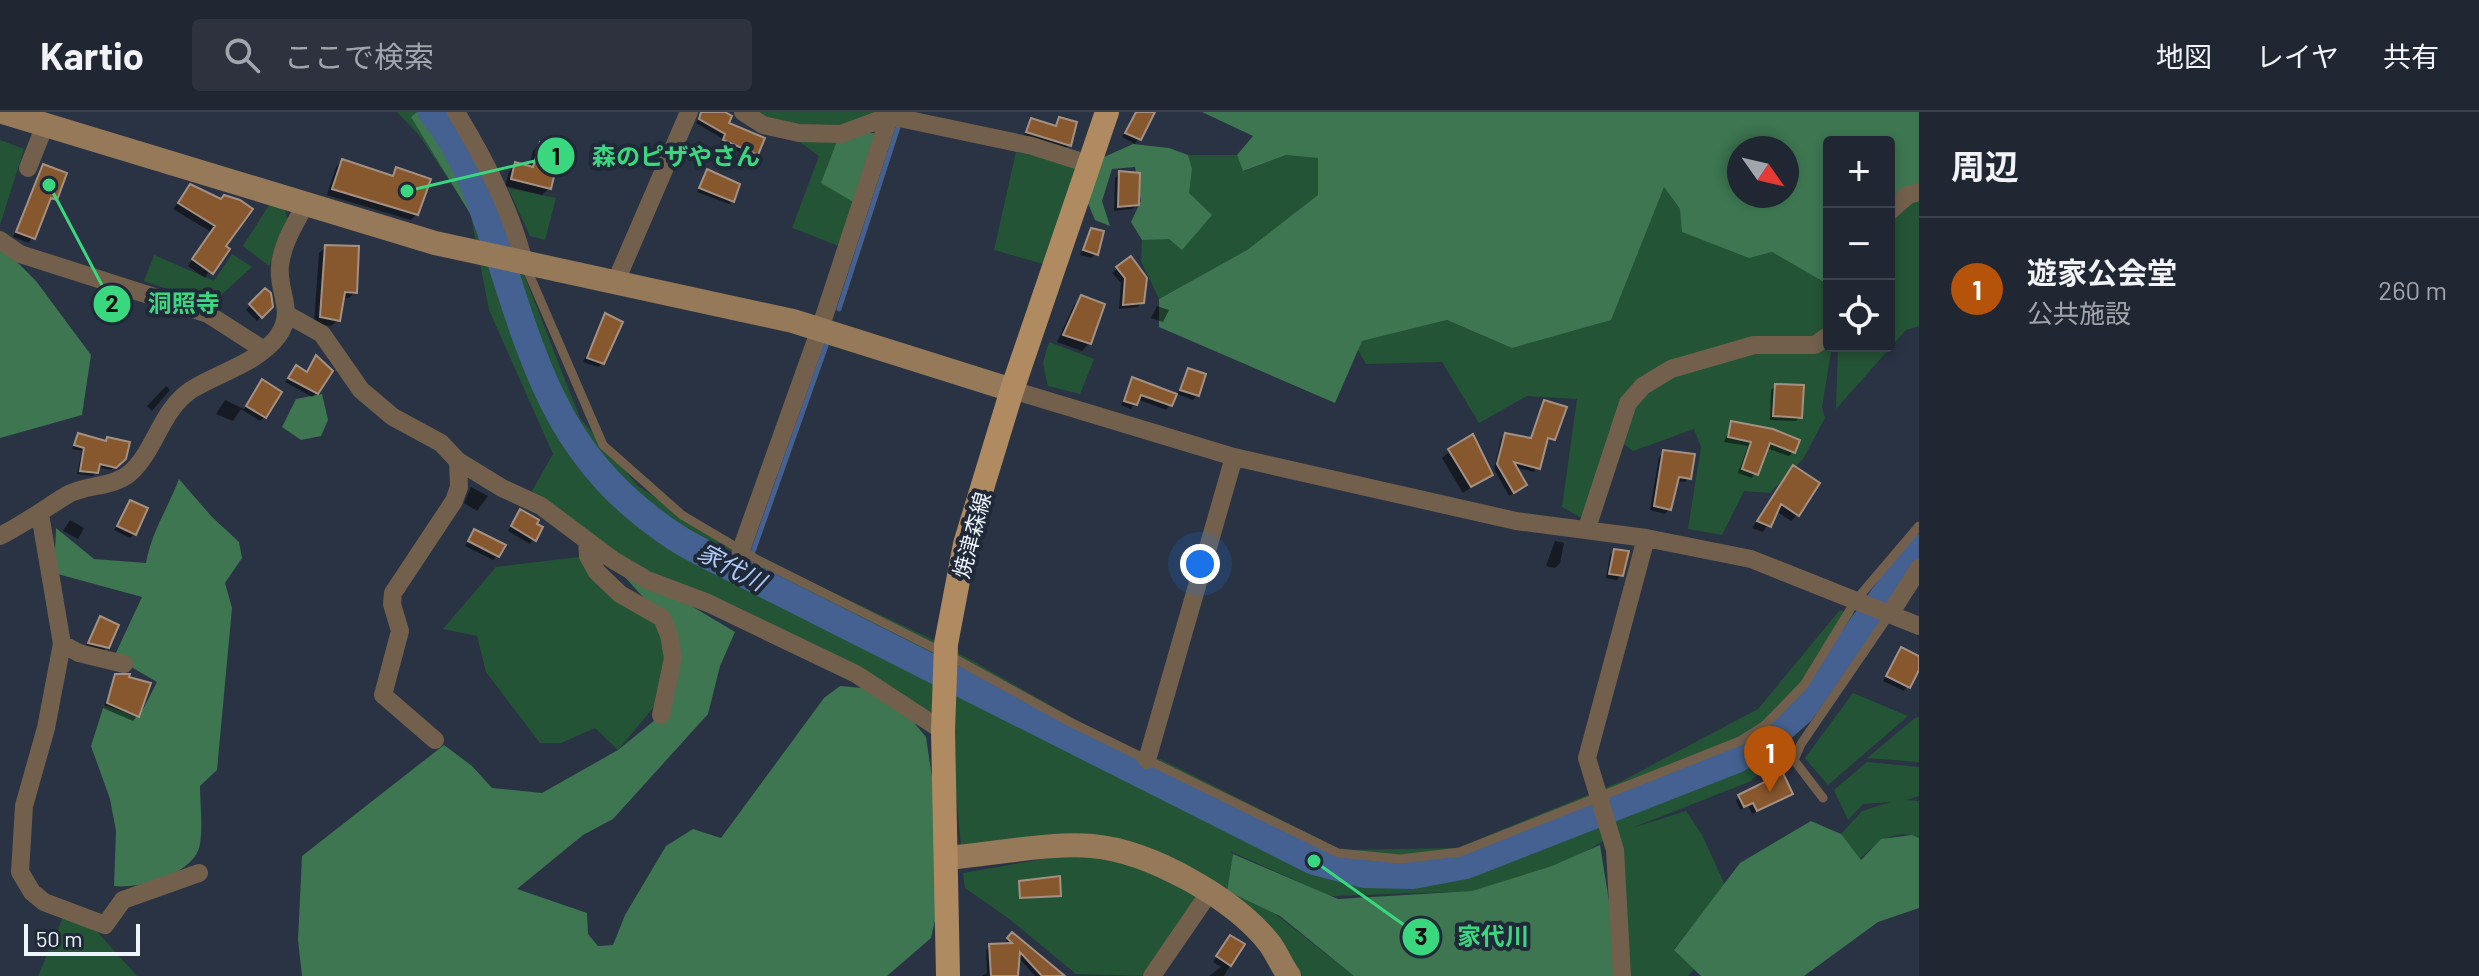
<!DOCTYPE html>
<html lang="ja">
<meta charset="utf-8">
<style>
:root{--surface:#202632;--page:#2d323e;--text:#f1f3f6;--muted:#a2a5ac;--line:#3d434d;--accent:#b45309}
body{margin:0;font-family:Barlow,"Noto Sans JP",sans-serif;background:var(--page);color:var(--text)}
.controls{position:absolute;right:24px;top:24px;display:grid;overflow:hidden;border-radius:8px;box-shadow:0 4px 12px #0003}
.controls button{width:72px;height:72px;display:grid;place-items:center;padding:0;border:0;border-bottom:2px solid var(--line);background:var(--surface);color:var(--text);font:40px sans-serif}
.compass{position:absolute;left:1727px;top:24px;width:72px;height:72px;border-radius:50%;background:var(--surface);box-shadow:0 4px 12px #0003;rotate:124deg}
.scale{position:absolute;left:24px;bottom:20px;width:116px;box-sizing:border-box;padding-left:8px;border:4px solid #eef4fe;border-top:0;font-size:22px;line-height:28px;white-space:nowrap;color:#eef4fe;-webkit-text-stroke:6px #202938;paint-order:stroke}
.you{position:absolute;left:1200px;top:452px;width:28px;height:28px;margin:-20px;border:6px solid #fff;border-radius:50%;background:#1a73e8;box-shadow:0 0 0 12px #1a73e833}
.badge{display:grid;place-items:center;width:52px;height:52px;border-radius:50%;background:var(--accent);color:#fff;font-size:26px;font-weight:700}
.pin{position:absolute;translate:-50% -66px;filter:drop-shadow(0 2px 4px #0008)}
.pin::after{content:'';position:absolute;top:42px;width:28px;height:24px;background:inherit;clip-path:polygon(0 0,100% 0,50% 100%)}
.list{margin:0;padding:0;list-style:none}
h2{display:flex;justify-content:space-between;align-items:center;height:104px;margin:0;padding:0 32px;font-size:34px}
h2 small{font-size:26px;font-weight:400;color:var(--muted)}
.list li{display:grid;grid-template-columns:52px 1fr auto;gap:24px;align-items:center;box-sizing:border-box;height:144px;padding:0 32px;border-top:2px solid var(--line)}
.list b{display:block;font-size:30px;white-space:nowrap}
.list p{margin:0;font-size:26px;white-space:nowrap;color:var(--muted)}
.list em{font-size:26px;font-style:normal;color:var(--muted)}
.icon{flex:none;width:44px;height:44px;fill:none;stroke:currentColor;stroke-width:2;stroke-linecap:round;stroke-linejoin:round}
.map{position:relative;flex:none;width:1919px;height:864px;overflow:hidden}
header{display:flex;align-items:center;gap:48px;box-sizing:border-box;height:112px;padding:0 40px;background:var(--surface);border-bottom:2px solid var(--line)}
header strong{font-size:38px}
nav{display:flex;gap:44px;margin-inline-start:auto;font-size:28px}
.search{width:560px;height:72px;background:var(--page);display:flex;align-items:center;gap:20px;box-sizing:border-box;padding:0 28px;border-radius:8px;color:var(--muted);font-size:30px}
main{display:flex}
aside{flex:1;background:var(--surface)}
.map>svg:first-child{display:block}
.green{fill:#245436}
.forest{fill:#3d7651;fill-rule:evenodd}
.shadow{fill:#0007}
.lines{fill:none;stroke-linecap:round;stroke-linejoin:round}
.stream{stroke:#446191;stroke-width:5}
.river{stroke:#446191;stroke-width:28}
.building{fill:#87572e;stroke:#a49183;stroke-width:2}
.lane{stroke:#72604c;stroke-width:9}
.street{stroke:#72604c;stroke-width:18}
.secondary{stroke:#957958;stroke-width:24}
.primary{stroke:#b08b61;stroke-width:24}
.labels{text-anchor:middle;dominant-baseline:central;stroke-width:8;stroke-linejoin:round;paint-order:stroke}
.street-label{font-size:22px;fill:#eef4fe;stroke:#202938}
.water-label{font-size:24px;font-style:italic;fill:#afcaf6;stroke:#202938}
.leader{fill:none;stroke:#39d87f;stroke-width:3}
.callout-dot{fill:#39d87f;stroke:#202938;stroke-width:3}
.mark-label{font-size:24px;text-anchor:middle;font-weight:bold;fill:#111}
.callout-label{font-size:24px;text-anchor:middle;font-weight:bold;fill:#39d87f;stroke:#202938;stroke-width:8;stroke-linejoin:round;paint-order:stroke}
</style>
<header>
<strong>Kartio</strong>
<div class="search"><svg class="icon" aria-label="search" viewBox="0 0 24 24"><circle cx="10" cy="10" r="6"/><path d="M15 15l6 6"/></svg>ここで検索</div>
<nav><a>地図</a><a>レイヤ</a><a>共有</a></nav>
</header>
<main>
<div class="map">
<svg width="1919" height="864" viewBox="0 0 1919 864">
<rect width="100%" height="100%" fill="#2a3343"/>
<path class="green" d="M397 0H451L491 78 580 306 638 374 710 422 946 534 1147 648 1160 647 1341 738 1457 736 1622 669 1758 597 1840 498 1880 512 1851 565 1751 669 1632 716 1686 699 1702 723 1725 773 1674 837 1694 857 1688 864H1627L1611 724 1569 750 1485 779 1330 784 1230 739 1233 742 1227 779 1274 801 1354 864H1297L1273 817 1242 793 1136 736 961 734 950 618 863 567 631 459 532 379 553 342 489 198 470 99 419 23Z
M743 0H882L836 22Z
M0 28 24 37 0 113Z
M797 28 837 29 855 91 839 134 792 116 819 44Z
M1016 40 1079 53 1047 153 994 138Z
M1188 43H1237L1244 59 1286 43 1319 45 1318 84 1247 138 1159 187 1141 149 1142 128 1169 126C1181 99 1196 73 1188 43Z
M1664 75 1680 97 1772 140 1829 173V223L1815 234H1832L1822 295 1825 306 1803 347 1770 381 1744 379 1722 423 1688 417 1701 335 1694 317 1633 339 1617 327 1589 410 1562 395 1577 287 1527 284 1479 311 1442 250 1366 252 1354 231 1447 208 1512 236Z
M508 76 556 86 545 128 530 124Z
M1919 87V214L1906 218 1836 297 1838 234H1889V110L1902 88Z
M271 90 285 98 289 113 269 154 243 134Z
M232 142 252 155 211 192 144 169 154 143 214 169Z
M1049 230 1094 247 1080 282 1048 274 1043 251Z
M1919 424V456L1895 491 1874 477Z
M588 444 662 506 673 546 653 596 618 638 595 616 561 631H540L486 560 477 524 443 517 496 455Z
M1853 581 1908 604 1828 673 1805 646Z
M1919 605V650L1867 646 1915 606Z
M1867 650 1919 655V684L1906 688 1919 689V726C1894 714 1873 734 1856 751L1841 722 1862 699 1891 690 1863 692 1848 708 1834 678Z
M1089 739 1202 777 1151 864 1076 862 1008 806 965 776 963 761Z
M63 805 92 814 137 864H38Z"/>
<path class="forest" d="M417 0H448L500 101 477 113 411 5Z
M1202 0H1919V78L1889 100V30H1829V173L1772 140 1749 146 1682 120 1680 97 1664 75 1611 208 1512 236 1447 208 1362 229 1335 291 1159 215V187L1247 138 1318 83V46L1286 43 1243 59 1237 43 1253 24ZM1739 36H1787V84H1739Z
M868 21H879L855 91 821 71 837 29Z
M1133 32 1169 36 1188 43 1192 57 1189 81 1212 103 1182 138 1169 127 1142 128 1131 110 1141 89 1135 55 1112 57 1102 89 1110 114 1095 108 1087 89 1104 45Z
M0 133 36 169 91 243 82 303 0 326Z
M322 282 328 308 321 324 301 328 282 315 296 287Z
M179 367 212 405 239 430 242 446 225 471 232 496 217 658 200 674C200 693 203 714 200 732 195 763 139 777 114 774L116 719 110 687 91 634 104 593 139 605 157 570 114 545 142 485 54 461 56 416 94 447 146 451C151 421 168 396 179 367Z
M603 441 735 520 720 554 708 602 613 707 583 723 517 777 587 801 588 822 598 834 613 833 625 803 666 734 693 717 721 726 824 586 840 574 862 576 896 589 926 625 946 759 931 826 887 864H302L298 828 302 744 444 633 472 654 492 676 542 681 618 638 661 603 676 572 662 506Z
M1811 709 1841 722 1861 748 1881 727 1912 723 1919 726V796L1878 810 1804 864H1701L1674 838 1740 751Z
M1600 733 1621 864H1354L1280 804 1227 779 1233 742 1338 787 1472 779 1552 754Z"/>
<path class="shadow" d="M721 0 726 12 757 41 753 45 720 32 723 27 696 11 701 1Z
M1135 0H1153L1135 32 1122 25Z
M1059 7 1069 33 1065 37 1023 25 1031 8 1054 16Z
M540 32 549 76 542 83 505 74 509 60 516 52 529 56 533 39Z
M342 49 390 63 397 57 417 102 411 108 327 83 336 55Z
M44 54 55 87 47 90 29 131 13 125Z
M707 59 732 89 729 92 697 80Z
M1120 61 1137 93 1132 97 1114 99 1115 66Z
M190 75 220 89 223 134 205 166 188 154 211 120 173 97Z
M1091 118 1096 142 1091 146 1080 143Z
M326 135 355 180 349 186H342L338 208 331 214 314 211 319 141Z
M1130 147 1142 190 1138 195 1119 197 1121 171 1112 161Z
M265 178 271 194 257 209 246 198Z
M1082 186 1089 231 1082 239 1057 230 1074 193Z
M1157 194 1169 198 1163 210 1151 206Z
M605 204 603 251 598 255 583 250Z
M1188 258 1197 283 1193 288 1177 282Z
M292 259 306 261 316 281 312 285 285 270Z
M1133 267 1170 293 1166 298 1137 287 1131 297 1121 293Z
M166 274 170 278 152 299 147 294Z
M258 274 265 305 260 309 241 297 233 309 216 302 225 288 244 297Z
M1776 274 1800 305 1796 309 1770 308 1771 278Z
M1545 290 1553 327 1545 330 1534 360 1515 355 1525 373 1509 384 1494 357 1501 327 1505 323 1529 328Z
M1732 311 1793 340 1789 344 1766 336 1752 366 1738 361 1748 334 1724 330Z
M78 323 120 351 111 358 98 355 93 364 77 362 82 339 72 337Z
M1450 339 1490 363 1463 381 1442 346Z
M1664 340 1689 366 1685 370 1676 369 1669 397 1665 402 1650 398 1659 345Z
M1793 356 1797 403 1791 409 1776 399 1763 420 1752 416Z
M471 375 488 384 477 399 464 391Z
M130 391 135 422 130 426 114 418Z
M520 400 540 416 530 432 508 419Z
M70 408 84 416 78 427 63 419Z
M474 419 497 444 493 448 465 434Z
M1555 429 1564 431 1560 451 1555 456 1546 454Z
M1614 439 1621 463 1617 468 1606 466 1610 443Z
M101 506 107 535 102 539 85 535Z
M1901 537 1919 546V553L1904 579 1883 569Z
M116 564 137 604 133 609 103 596Z
M1790 682 1752 702 1748 693 1740 698 1736 688 1741 684Z
M1020 771 1059 783 1019 787Z
M1012 823 1059 864H1035L1018 845 1016 864H982L987 861 986 838 990 834 1007 833 1005 831Z
M1226 830 1242 833 1224 864H1209L1221 855 1213 850Z"/>
<g class="lines">
<path class="stream" d="M839 197 900 9
M745 462 827 231"/>
<path class="river" d="M432 0C467 42 484 98 501 149 539 268 565 352 675 425 697 439 722 450 745 462L1314 749 1364 762 1413 763 1466 753 1737 647 1776 621 1801 599 1919 436"/>
</g>
<path class="building" d="M701 0H725L732 4 729 11 765 26 758 43 723 28 725 22 699 7Z
M1136 0H1155L1141 28 1125 21Z
M1059 5 1077 10 1071 34 1026 20 1031 6 1056 14Z
M540 30 561 35 551 77 511 67 515 50 533 55Z
M342 47 393 64 396 55 431 67 418 103 332 77Z
M43 52 67 61 57 88 51 86 35 127 16 120Z
M707 57 740 72 734 90 699 76Z
M1119 59 1140 61 1139 93 1118 95Z
M190 72 221 87 224 83 240 88 253 97 226 134 230 137 213 162 192 147 215 114 178 91Z
M1091 116 1104 119 1098 143 1083 138Z
M325 133 359 134 357 181 345 180 340 209 320 205Z
M1131 144 1147 166 1144 191 1123 193 1125 166 1116 155Z
M265 176 271 181 273 195 262 206 249 192Z
M1081 183 1105 192 1091 232 1063 223Z
M605 201 623 210 604 252 587 246Z
M316 243 333 259 318 282 288 266 296 253 307 260Z
M1188 256 1206 262 1199 284 1180 278Z
M1132 265 1177 282 1172 294 1141 283 1137 293 1124 289Z
M262 267 282 280 266 306 246 294Z
M1775 272 1804 273 1802 306 1773 304Z
M1544 288 1567 295 1555 328 1548 326 1540 357 1514 350 1527 373 1514 381 1497 352 1505 321 1531 326Z
M1731 309 1773 317 1800 328 1795 341 1770 331 1758 363 1742 357 1751 330 1728 325Z
M78 321 106 329 107 325 130 330 126 347 116 356 100 352 98 361 80 359 84 336 74 333Z
M1473 322 1493 363 1471 375 1448 337Z
M1663 338 1695 342 1691 367 1679 365 1671 398 1654 394Z
M1793 353 1820 371 1799 404 1781 392 1771 415 1757 409Z
M130 388 148 396 136 423 117 414Z
M520 397 539 408 537 412 543 415 536 429 511 414Z
M474 417 506 433 499 445 468 429Z
M1614 437 1629 439 1623 464 1609 462Z
M100 504 119 513 109 536 88 531Z
M1901 535 1919 544V558L1910 576 1886 564Z
M115 562H130L129 565 151 571 139 605 107 591Z
M1783 661 1793 682 1757 699 1753 691 1744 695 1738 683Z
M1060 764 1061 784 1020 786 1019 769Z
M1012 820 1065 864H1042L1020 840 1018 864H991L989 832 1012 831 1007 826Z
M1230 823 1245 832 1231 854 1216 844Z"/>
<g class="lines">
<path class="lane" d="M526 155 603 333 682 403 758 448 946 542 1070 610 1338 741 1400 747 1460 740 1740 629 1765 613 1804 573 1856 488 1919 414
M1823 686 1794 648 1801 632 1890 502"/>
<path class="street" d="M456 0C485 48 510 96 524 150
M743 0 763 13 799 21 841 22 890 4 1032 34 1089 52
M28 56 45 13
M1889 100 1908 83 1919 80
M0 128 20 142 208 202 264 238
M616 169 689 0
M288 203 322 222 361 278 393 305 441 331 458 349 502 376 541 394 613 448 647 468 708 491 856 562 943 619
M1012 278 1234 345 1516 409 1646 426 1751 447 1919 514
M40 402 62 532 46 616 24 694 20 760 32 780 44 790 105 813 123 788 199 761
M1587 416 1628 291 1643 274 1671 257 1754 233H1815L1829 223
M0 424C24 412 44 397 67 383 86 372 112 376 130 361 155 339 161 298 191 278 218 261 258 251 278 224 296 199 277 180 280 154 282 132 295 112 305 93
M587 429 588 444 597 460 620 482 662 506 669 523 673 546 661 603
M741 438 820 217 891 0
M1890 502 1919 456
M62 532 79 541 124 552
M435 628 383 583 400 519 392 492 393 481 454 389 459 375 458 349
M1147 648 1234 345
M1152 864 1209 781
M1622 864 1615 738 1587 646 1646 426"/>
<path class="secondary" d="M3 0 435 131 793 209 1012 278
M946 746C987 743 1053 730 1092 734 1150 739 1234 786 1270 832 1277 842 1282 854 1289 864"/>
<path class="primary" d="M948 864 943 619 946 532 965 432 1012 278 1107 0"/>
</g>
<g class="labels">
<g class="street-label">
<text transform="translate(971 423) rotate(-75)">焼津森線</text>
</g>
<g class="water-label">
<text transform="translate(732 454) rotate(28)">家代川</text>
</g>
</g>
<path class="leader" d="M407 79L556 44M49 73L112 192M1314 749L1421 825"/>
<g class="callout-dot">
<circle cx="407" cy="79" r="8"/>
<circle cx="49" cy="73" r="8"/>
<circle cx="1314" cy="749" r="8"/>
<circle cx="556" cy="44" r="20"/>
<circle cx="112" cy="192" r="20"/>
<circle cx="1421" cy="825" r="20"/>
</g>
<g class="mark-label">
<text x="556" y="53">1</text>
<text x="112" y="200">2</text>
<text x="1421" y="833">3</text>
</g>
<g class="callout-label">
<text x="676" y="53">森のピザやさん</text>
<text x="184" y="200">洞照寺</text>
<text x="1493" y="833">家代川</text>
</g>
</svg>
<div class="controls">
<button>+</button>
<button>−</button>
<button><svg class="icon" aria-label="locate" viewBox="0 0 24 24"><circle cx="12" cy="12" r="6"/><path d="M12 2v4M12 18v4M2 12h4M18 12h4"/></svg></button>
</div>
<svg class="compass" viewBox="-18 -18 36 36"><path d="M0-13l5 13h-10z" fill="#e53935"/><path d="M0 13l5-13h-10z" fill="#a2a5ac"/></svg>
<div class="scale">50 m</div>
<div class="you"></div>
<div class="pin badge" style="left:1770px;top:680px">1</div>
</div>
<aside>
<h2>周辺<small></small></h2>
<ul class="list">
<li><span class="badge">1</span><div><b>遊家公会堂</b><p>公共施設</p></div><em>260 m</em></li>
</ul>
</aside>
</main>
